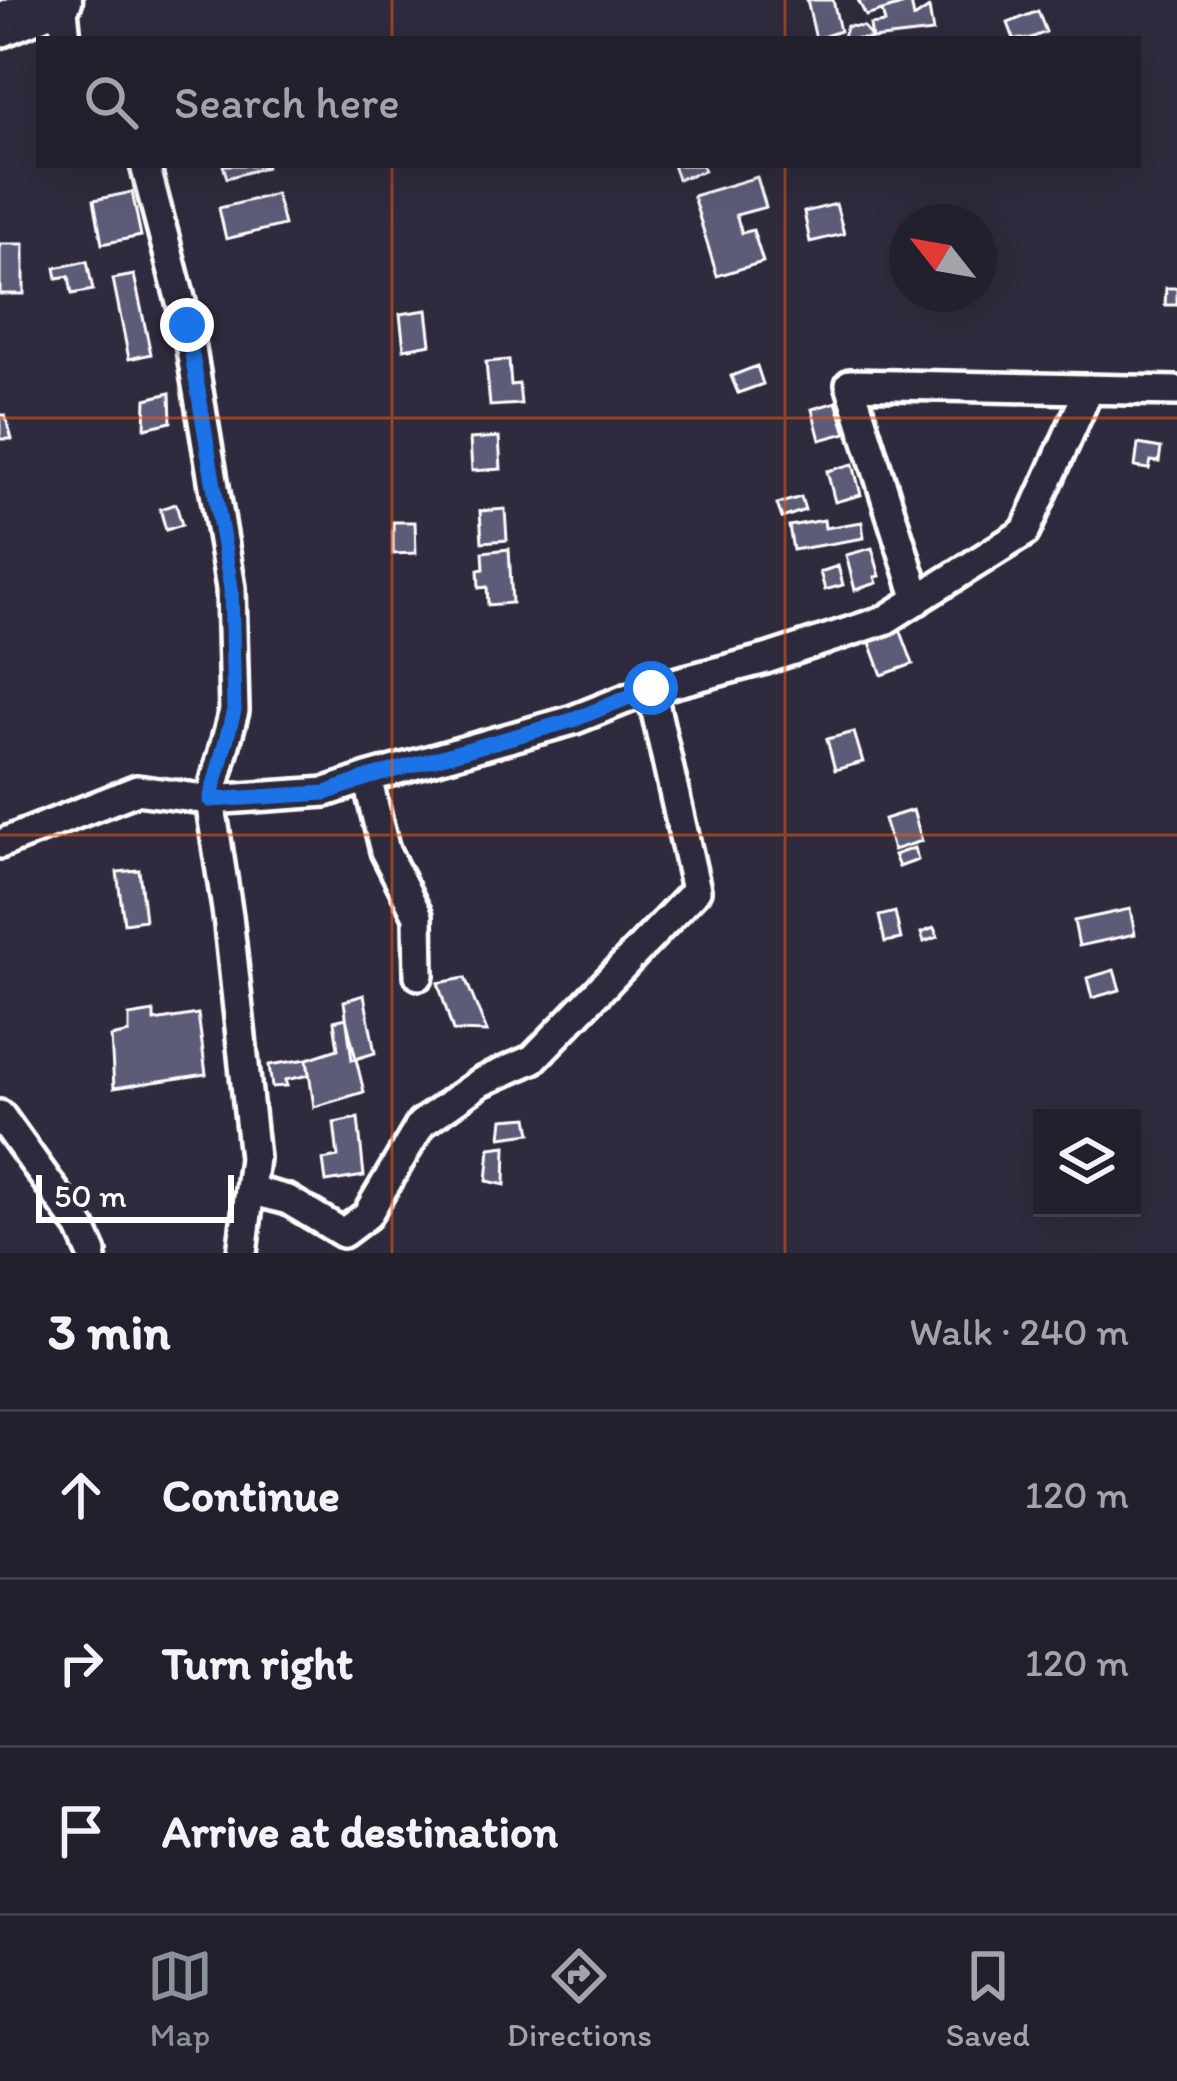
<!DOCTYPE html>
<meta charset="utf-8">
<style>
:root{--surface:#23202e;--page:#2f2d3a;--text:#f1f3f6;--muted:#a3a3aa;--line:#403e4a;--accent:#8c9099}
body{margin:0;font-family:Itim,sans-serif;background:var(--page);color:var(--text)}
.controls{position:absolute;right:36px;bottom:36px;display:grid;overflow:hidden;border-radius:0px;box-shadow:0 12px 48px #0002}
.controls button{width:108px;height:108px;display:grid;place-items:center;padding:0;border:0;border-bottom:3px solid var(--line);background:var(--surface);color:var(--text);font:60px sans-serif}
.compass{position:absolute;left:889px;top:204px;width:108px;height:108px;border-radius:50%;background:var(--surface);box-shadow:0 12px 48px #0002;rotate:301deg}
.scale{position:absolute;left:36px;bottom:30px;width:198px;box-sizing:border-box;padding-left:12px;border:6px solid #fff;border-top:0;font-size:33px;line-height:42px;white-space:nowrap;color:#fff;-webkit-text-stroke:9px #2f2a3d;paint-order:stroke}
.stop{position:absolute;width:36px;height:36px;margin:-27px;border:9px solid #1a73e8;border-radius:50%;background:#fff}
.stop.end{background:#1a73e8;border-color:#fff;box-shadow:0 3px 12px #0008}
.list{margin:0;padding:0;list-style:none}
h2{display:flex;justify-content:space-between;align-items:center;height:156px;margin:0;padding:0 48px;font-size:51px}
h2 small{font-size:39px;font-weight:400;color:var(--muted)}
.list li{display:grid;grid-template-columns:78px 1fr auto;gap:36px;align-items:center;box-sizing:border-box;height:168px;padding:0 48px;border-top:3px solid var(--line)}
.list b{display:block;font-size:45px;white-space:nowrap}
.list em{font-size:39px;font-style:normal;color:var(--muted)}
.icon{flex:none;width:66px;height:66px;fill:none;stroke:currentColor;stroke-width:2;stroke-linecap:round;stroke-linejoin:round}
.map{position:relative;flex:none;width:1177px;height:1253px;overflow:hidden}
.search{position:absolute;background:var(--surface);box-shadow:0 12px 48px #0002;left:36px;right:36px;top:36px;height:132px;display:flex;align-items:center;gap:30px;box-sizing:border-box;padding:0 42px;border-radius:0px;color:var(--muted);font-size:45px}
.sheet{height:660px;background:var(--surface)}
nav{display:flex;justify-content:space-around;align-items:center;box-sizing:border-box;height:168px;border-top:3px solid var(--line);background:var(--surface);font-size:33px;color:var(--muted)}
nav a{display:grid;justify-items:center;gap:6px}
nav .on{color:var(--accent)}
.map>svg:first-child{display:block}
.building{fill:#5c5b78;stroke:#fff;stroke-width:3}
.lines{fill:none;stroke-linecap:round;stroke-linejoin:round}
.minor-casing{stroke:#fff;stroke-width:36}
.highway-casing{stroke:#fff;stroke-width:51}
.minor{stroke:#2f2a3d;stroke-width:27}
.highway{stroke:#2f2a3d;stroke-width:42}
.route{stroke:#1a73e8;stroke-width:15}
.grid{fill:none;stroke:#e8590c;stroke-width:3;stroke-opacity:0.55}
</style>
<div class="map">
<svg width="1177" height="1253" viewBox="0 0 1177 1253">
<rect width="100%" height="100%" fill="#2f2a3d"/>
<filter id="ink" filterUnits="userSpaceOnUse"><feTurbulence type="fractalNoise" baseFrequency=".00833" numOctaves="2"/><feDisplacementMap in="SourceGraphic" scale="24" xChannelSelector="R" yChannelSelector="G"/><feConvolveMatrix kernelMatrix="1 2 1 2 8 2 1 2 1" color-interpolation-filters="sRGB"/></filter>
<g filter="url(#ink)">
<path class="building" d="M807 0H833L840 31 816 39Z
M858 0H886V2L911 0V2L866 16Z
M911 2 914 18 929 8 933 32 872 39 870 25 885 23 882 11Z
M1038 11 1046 32 1029 39H1014L1008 23Z
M847 26 864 27 872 39H842Z
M223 165H266V167L227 178Z
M673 165H702L704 171 678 179Z
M757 177 766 207 736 215 742 233 753 230 763 262 717 276 693 196Z
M132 192 141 236 102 244 94 200Z
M276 194 284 225 226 239 219 208Z
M836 204 844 234 810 242 804 212Z
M0 244H24V294H0Z
M87 261 93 290 72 294 69 276 57 278 55 268Z
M134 275 151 354 129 359 113 279Z
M1166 288H1177V305H1165Z
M427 310 431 344 404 349 400 314Z
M509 360 511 385 519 384 521 404 490 406 486 362Z
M757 366 763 384 738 393 731 376Z
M170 393 171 422 145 428 146 399Z
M836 402 846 433 820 440 812 409Z
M0 415H5L12 439H0Z
M499 437 501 469 472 471 470 439Z
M1138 444 1161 448 1159 462 1151 461 1149 469 1135 467Z
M853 464 861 495 835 502 827 471Z
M801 497 805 510 782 518 777 504Z
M176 504 182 525 166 530 160 509Z
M505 509 507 540 482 542 480 511Z
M824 520 825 528 862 522 864 538 793 550 789 526Z
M393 522H415L416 553 393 554Z
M872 548 880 576 875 577 877 583 855 590 846 555Z
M509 549 512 603 488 605 487 587 479 588 478 570 484 569 483 552Z
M838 566 843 585 825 590 820 572Z
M900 629 913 664 882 675 869 640Z
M854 732 863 762 835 770 827 739Z
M913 810 922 841 893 850 884 819Z
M914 848 918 860 899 867 894 855Z
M139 870 145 920 124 923 117 872Z
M1130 909 1135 934 1079 946 1074 921Z
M895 912 901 939 885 942 879 916Z
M934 928 938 937 924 942 921 933Z
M1114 970 1120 990 1092 998 1087 978Z
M465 978 487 1032 453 1031 438 983Z
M364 995 375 1053 352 1060 344 1001Z
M154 1012V1021L198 1014 206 1074 114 1088 111 1037 129 1033V1016Z
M346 1018 364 1092 314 1107 307 1059 338 1049 334 1021Z
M307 1059 309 1075 285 1080 287 1086 272 1087 269 1065Z
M528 1117 531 1133 501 1137 503 1119Z
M358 1118 364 1176 326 1182 323 1160 338 1157 334 1123Z
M506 1146 505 1185 487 1181 490 1148Z"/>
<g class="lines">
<g class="minor-casing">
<path id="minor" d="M62 0 66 39
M145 165 187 325 231 588 234 711 210 800 228 916 254 1158 242 1253
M918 600 850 384 1177 391
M367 778 385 851 418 916 419 975
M0 844 137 790 210 800 326 792 367 778 573 720 651 689 766 659 885 620 1025 532 1089 389
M0 1115 81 1228 92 1253
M250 1190 288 1200 343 1233 367 1215 421 1124 481 1082 533 1059 696 890 651 689"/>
</g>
<g class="highway-casing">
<path id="highway" d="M0 25 60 0"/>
</g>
<use href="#minor" class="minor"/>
<use href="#highway" class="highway"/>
</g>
</g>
<g class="lines" filter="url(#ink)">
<path class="route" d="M187 325 231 588 234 711 210 800 326 793 367 778 573 720 651 688"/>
</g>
<path class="grid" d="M392 0V39M785 0V39M392 165V1253M785 165V1253M0 418H1177M0 835H1177"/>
</svg>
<div class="controls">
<button><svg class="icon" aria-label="layers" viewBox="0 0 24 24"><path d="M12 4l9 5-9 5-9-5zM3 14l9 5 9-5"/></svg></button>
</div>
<svg class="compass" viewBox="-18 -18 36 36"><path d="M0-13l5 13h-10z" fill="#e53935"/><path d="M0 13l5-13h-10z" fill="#a3a3aa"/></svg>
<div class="scale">50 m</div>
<div class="stop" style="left:651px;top:688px"></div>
<div class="stop end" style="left:187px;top:325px"></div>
<div class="search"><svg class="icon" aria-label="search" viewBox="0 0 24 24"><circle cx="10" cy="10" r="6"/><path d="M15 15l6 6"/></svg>Search here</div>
</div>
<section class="sheet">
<h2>3 min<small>Walk · 240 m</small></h2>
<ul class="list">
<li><svg class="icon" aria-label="ahead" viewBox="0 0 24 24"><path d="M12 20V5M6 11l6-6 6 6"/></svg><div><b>Continue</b></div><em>120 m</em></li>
<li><svg class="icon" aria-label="right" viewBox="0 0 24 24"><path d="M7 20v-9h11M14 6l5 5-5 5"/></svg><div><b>Turn right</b></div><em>120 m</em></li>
<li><svg class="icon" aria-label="arrive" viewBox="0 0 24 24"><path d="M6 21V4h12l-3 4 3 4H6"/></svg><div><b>Arrive at destination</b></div></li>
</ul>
</section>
<nav>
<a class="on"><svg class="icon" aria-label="map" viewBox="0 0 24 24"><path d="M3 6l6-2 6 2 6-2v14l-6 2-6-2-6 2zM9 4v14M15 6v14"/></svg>Map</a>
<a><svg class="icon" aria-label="directions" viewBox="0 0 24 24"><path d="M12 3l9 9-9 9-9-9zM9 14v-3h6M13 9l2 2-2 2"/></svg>Directions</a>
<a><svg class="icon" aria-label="saved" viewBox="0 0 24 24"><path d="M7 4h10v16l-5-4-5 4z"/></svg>Saved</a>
</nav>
